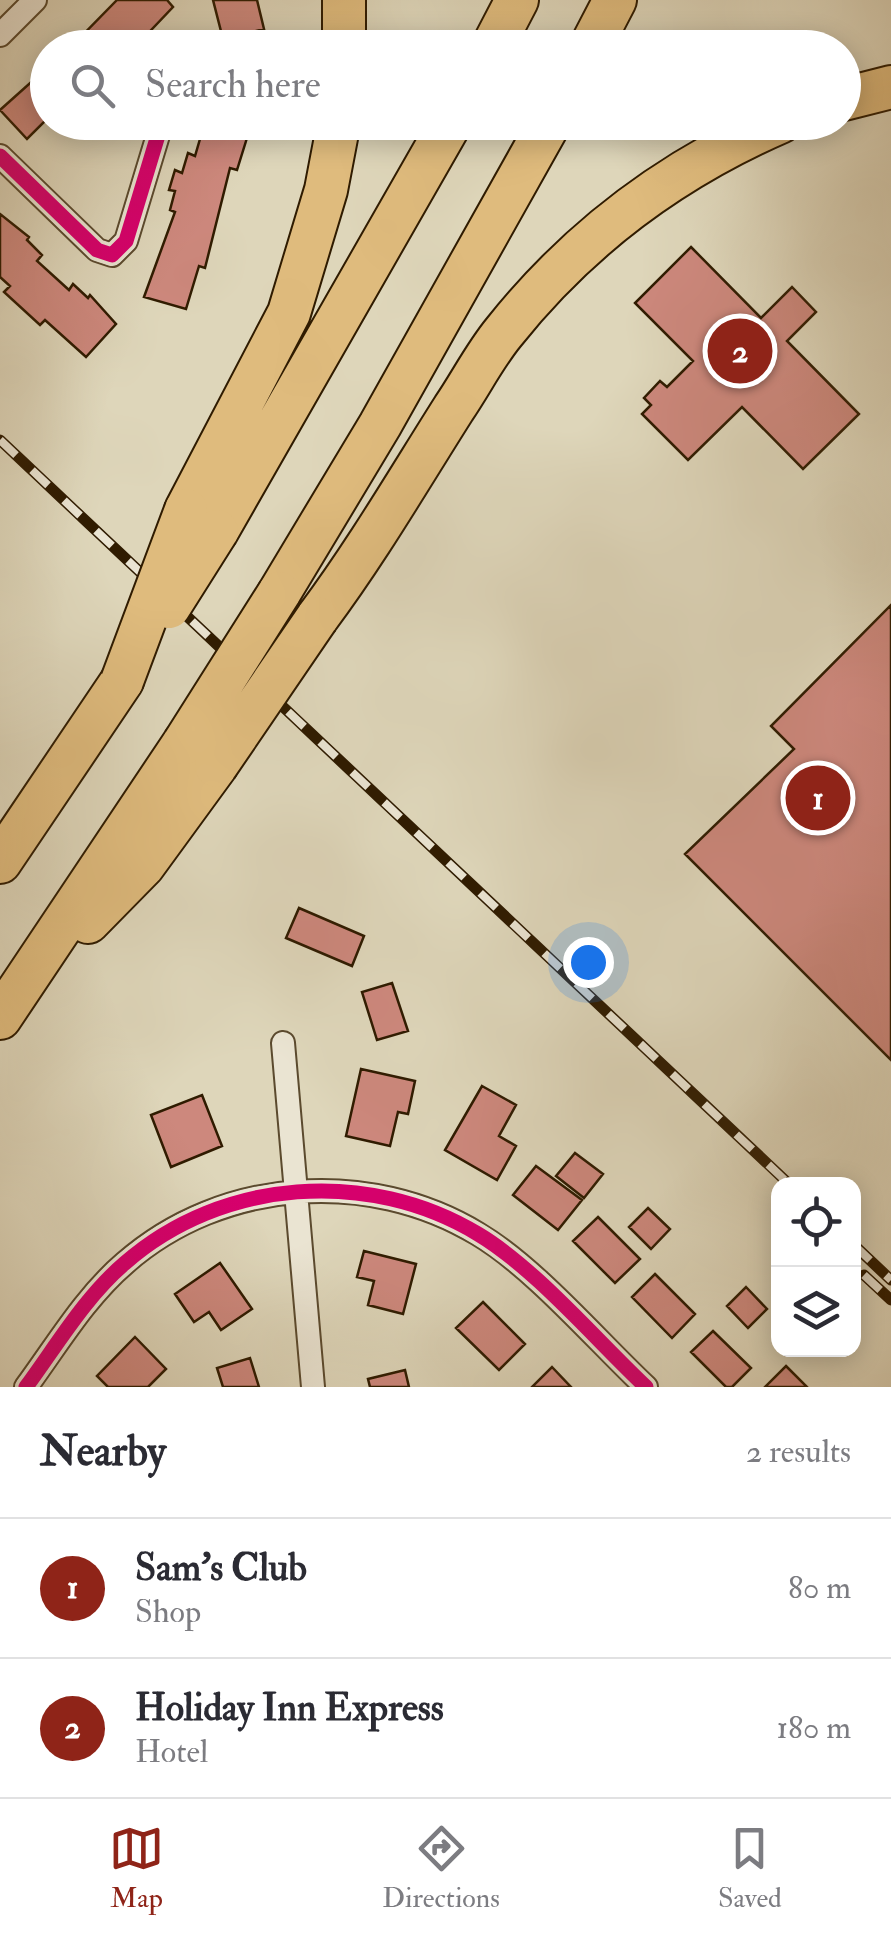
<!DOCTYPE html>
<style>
:root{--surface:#fff;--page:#f7f7f7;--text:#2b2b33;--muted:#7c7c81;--line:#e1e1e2;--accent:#8f2418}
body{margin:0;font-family:"IM FELL Double Pica",serif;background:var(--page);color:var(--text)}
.controls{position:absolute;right:30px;bottom:30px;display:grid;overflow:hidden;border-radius:20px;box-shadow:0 5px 25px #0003}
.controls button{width:90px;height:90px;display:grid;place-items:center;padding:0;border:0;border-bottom:2px solid var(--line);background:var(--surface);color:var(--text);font:50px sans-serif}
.you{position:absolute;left:588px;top:962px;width:35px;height:35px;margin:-25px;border:8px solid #fff;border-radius:50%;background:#1a73e8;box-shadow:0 0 0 15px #1a73e833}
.badge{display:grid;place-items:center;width:65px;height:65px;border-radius:50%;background:var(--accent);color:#fff;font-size:32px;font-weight:700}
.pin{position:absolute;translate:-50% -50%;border:5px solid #fff;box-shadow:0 2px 10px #0006}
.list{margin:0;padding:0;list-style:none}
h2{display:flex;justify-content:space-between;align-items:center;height:130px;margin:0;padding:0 40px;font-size:42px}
h2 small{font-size:32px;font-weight:400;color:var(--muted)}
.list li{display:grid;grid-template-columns:65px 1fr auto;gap:30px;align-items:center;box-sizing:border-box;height:140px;padding:0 40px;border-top:2px solid var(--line)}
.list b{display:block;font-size:38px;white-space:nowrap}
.list p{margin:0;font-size:32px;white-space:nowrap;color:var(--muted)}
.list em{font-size:32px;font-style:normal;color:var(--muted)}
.icon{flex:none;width:55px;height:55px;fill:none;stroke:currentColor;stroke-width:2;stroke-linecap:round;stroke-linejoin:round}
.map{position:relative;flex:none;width:891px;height:1387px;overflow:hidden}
.search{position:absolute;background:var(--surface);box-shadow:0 5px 25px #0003;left:30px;right:30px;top:30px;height:110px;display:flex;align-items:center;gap:25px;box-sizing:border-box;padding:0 35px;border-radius:55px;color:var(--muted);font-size:38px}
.sheet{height:410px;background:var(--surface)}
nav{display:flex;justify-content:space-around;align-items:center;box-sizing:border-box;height:140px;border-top:2px solid var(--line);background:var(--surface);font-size:28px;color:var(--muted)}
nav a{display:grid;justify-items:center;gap:5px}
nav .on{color:var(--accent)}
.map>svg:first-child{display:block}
.building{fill:#cd887d;stroke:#2f1b00;stroke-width:2.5}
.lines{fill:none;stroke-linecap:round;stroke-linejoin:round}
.minor-casing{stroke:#5b4a2e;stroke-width:26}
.motorway-casing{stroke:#2f1b00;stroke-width:46}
.minor{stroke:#eae4d2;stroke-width:22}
.motorway{stroke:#dfbb7d;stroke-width:42}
.rail-casing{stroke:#2f1b00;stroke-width:11}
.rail{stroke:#eae4d2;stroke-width:8;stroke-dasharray:22;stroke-linecap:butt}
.motorway-bridge-casing{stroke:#2f1b00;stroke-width:46;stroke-linecap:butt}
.motorway-bridge{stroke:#dfbb7d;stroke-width:42}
.cycleway-casing{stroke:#eae4d2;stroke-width:21}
.cycleway{stroke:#d6006c;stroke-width:15}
</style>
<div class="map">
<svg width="891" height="1387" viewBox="0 0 891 1387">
<rect width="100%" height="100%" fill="#ded6ba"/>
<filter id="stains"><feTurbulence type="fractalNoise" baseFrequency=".002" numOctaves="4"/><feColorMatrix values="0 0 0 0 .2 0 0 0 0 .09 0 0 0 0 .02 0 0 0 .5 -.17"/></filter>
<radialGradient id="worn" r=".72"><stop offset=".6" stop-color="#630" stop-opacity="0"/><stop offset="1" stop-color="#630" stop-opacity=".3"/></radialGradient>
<path class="building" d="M117 0H167L173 7 134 48H70Z
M213 0H257L264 29 223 39Z
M48 67V118L27 139 0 110Z
M205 122 251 125 237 170 230 168 205 268 199 266 186 309 144 297 175 212 170 210 175 191 169 190 175 170 182 173 188 153 195 156Z
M0 214 29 237 27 240 42 255 37 261 69 290 73 284 88 298 90 295 116 324 86 357 45 320 40 325 4 292 10 286 0 277Z
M691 247 761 318 792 287 816 312 787 341 859 414 803 469 742 407 688 460 642 414 651 405 644 398 660 381 667 387 693 361 635 303Z
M891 605V1060L685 854 794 749 771 726Z
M299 908 364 936 352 966 286 938Z
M392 983 408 1031 377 1040 362 992Z
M361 1069 415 1081 408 1114 398 1112 390 1146 346 1136Z
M482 1086 516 1105 499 1136 516 1146 497 1180 445 1150Z
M202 1095 222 1146 171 1167 151 1115Z
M575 1153 603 1174 584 1198 556 1176Z
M536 1166 582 1200 558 1230 513 1195Z
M648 1208 670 1229 651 1249 629 1227Z
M598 1217 640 1259 615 1283 573 1241Z
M364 1251 416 1264 403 1314 368 1305 374 1281 357 1277Z
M220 1263 252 1309 221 1330 209 1312 194 1322 175 1294Z
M655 1274 695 1314 672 1338 632 1297Z
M746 1287 767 1309 748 1328 727 1306Z
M483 1302 525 1344 499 1370 456 1328Z
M713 1331 751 1368 732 1387H726L691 1352Z
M135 1337 166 1369 148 1387H108L97 1376Z
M250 1358 259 1387H223L217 1368Z
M786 1366 807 1387H765Z
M552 1367 571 1387H532Z
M405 1370 409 1387H370L368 1379Z"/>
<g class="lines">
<g class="minor-casing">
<path id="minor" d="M0 35 35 0
M0 156 97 250 112 255 126 241 162 122
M283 1043 313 1387
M26 1387C57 1345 85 1297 125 1263 222 1178 369 1168 478 1234 535 1268 596 1340 646 1387"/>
</g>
<g class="motorway-casing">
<path id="motorway" d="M344 48V0
M492 48 517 0
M590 48 615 0
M844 99 891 87
M186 510 289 313 326 190 339 122
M217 531 451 122
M279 593 380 425 550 122
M317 618C367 551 409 479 454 408 471 383 485 355 504 332 578 239 672 169 780 122
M0 862 122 681
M88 922 143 866 216 766
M0 1018 184 743"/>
</g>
<use href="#minor" class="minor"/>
<use href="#motorway" class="motorway"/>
<g class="rail-casing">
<path id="rail" d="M0 440 789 1184
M854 1245 891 1280
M864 1275 891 1300"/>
</g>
<use href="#rail" class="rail"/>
<g class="motorway-bridge-casing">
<path id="motorway-bridge" d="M169 607 217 531
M122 681 186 510
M184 743 279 593
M216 766 317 618"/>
</g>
<use href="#motorway-bridge" class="motorway-bridge"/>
<g class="cycleway-casing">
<path id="cycleway" d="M0 156 97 250 112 255 126 241 162 122
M26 1387C57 1345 85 1297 125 1263 222 1178 369 1168 478 1234 535 1268 596 1340 646 1387"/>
</g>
<use href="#cycleway" class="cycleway"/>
</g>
<rect width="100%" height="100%" filter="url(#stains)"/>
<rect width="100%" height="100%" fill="url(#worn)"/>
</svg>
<div class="controls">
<button><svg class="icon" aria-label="locate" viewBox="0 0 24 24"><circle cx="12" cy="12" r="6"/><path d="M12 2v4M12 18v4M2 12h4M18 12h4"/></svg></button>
<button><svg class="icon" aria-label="layers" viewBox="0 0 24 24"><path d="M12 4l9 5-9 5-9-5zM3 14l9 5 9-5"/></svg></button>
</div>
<div class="you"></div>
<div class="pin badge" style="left:818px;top:798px">1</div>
<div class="pin badge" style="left:740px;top:351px">2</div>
<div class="search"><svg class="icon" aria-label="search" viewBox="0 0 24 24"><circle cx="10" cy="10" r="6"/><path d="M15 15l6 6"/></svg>Search here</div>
</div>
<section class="sheet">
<h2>Nearby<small>2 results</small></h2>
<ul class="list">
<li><span class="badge">1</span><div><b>Sam's Club</b><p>Shop</p></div><em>80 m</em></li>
<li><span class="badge">2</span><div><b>Holiday Inn Express</b><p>Hotel</p></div><em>180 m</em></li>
</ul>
</section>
<nav>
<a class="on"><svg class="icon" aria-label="map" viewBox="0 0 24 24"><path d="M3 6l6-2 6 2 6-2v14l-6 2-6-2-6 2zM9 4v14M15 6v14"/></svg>Map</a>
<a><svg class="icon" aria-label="directions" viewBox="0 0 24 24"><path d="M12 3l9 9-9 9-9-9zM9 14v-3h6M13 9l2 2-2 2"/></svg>Directions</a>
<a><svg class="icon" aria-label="saved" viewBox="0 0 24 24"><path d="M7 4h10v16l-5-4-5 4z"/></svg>Saved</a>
</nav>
